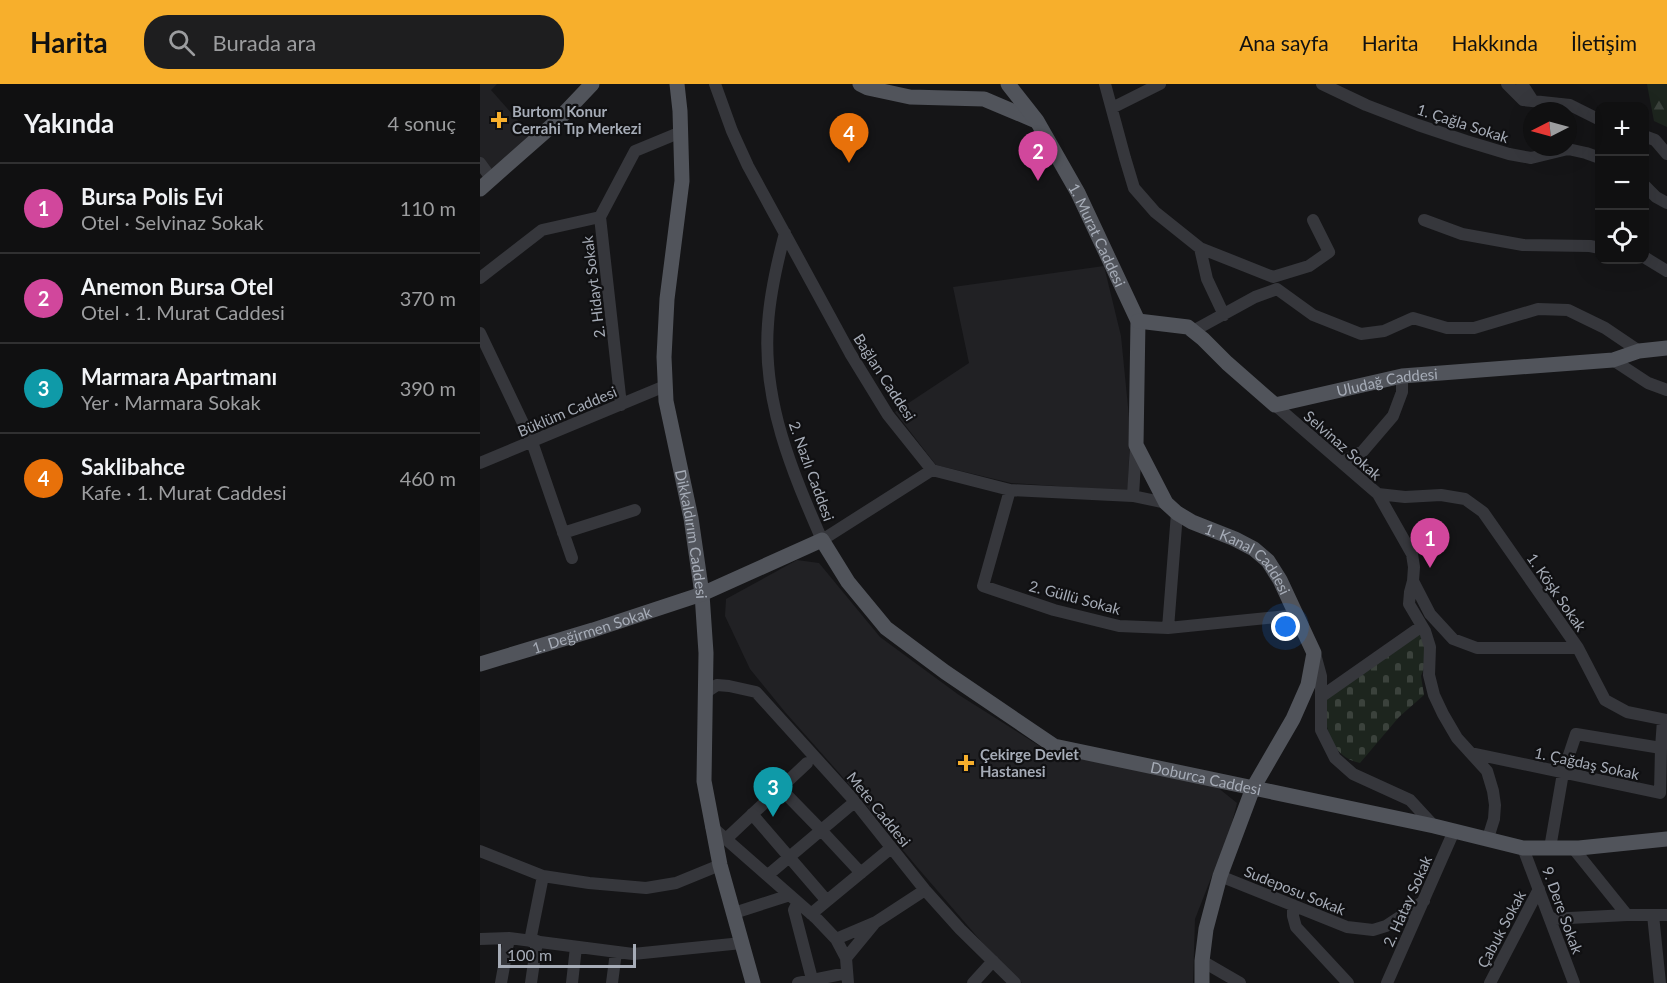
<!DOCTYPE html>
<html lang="tr">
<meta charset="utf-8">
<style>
:root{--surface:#101011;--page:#1e1e1f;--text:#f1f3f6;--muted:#9c9d9f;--line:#303031;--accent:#f7af2c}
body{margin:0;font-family:Lato,sans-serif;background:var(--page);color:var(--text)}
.controls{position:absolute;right:18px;top:18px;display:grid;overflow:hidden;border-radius:12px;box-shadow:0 6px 24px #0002}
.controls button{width:54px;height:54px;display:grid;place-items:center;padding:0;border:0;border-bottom:2px solid var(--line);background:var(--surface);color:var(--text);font:30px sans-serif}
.compass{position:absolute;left:1043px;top:18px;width:54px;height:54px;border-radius:50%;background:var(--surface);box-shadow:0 6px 24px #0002;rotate:264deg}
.scale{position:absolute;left:18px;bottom:15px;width:138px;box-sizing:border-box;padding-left:6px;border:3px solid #a6acb7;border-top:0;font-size:16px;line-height:21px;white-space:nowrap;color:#a6acb7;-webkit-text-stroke:4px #101012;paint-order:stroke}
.you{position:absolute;left:806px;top:543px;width:21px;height:21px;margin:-15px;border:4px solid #fff;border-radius:50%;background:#1a73e8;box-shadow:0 0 0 9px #1a73e833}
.badge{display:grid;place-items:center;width:39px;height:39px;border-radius:50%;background:var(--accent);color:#fff;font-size:20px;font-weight:700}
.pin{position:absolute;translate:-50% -50px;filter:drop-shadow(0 2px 3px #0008)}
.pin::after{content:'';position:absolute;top:32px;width:21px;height:18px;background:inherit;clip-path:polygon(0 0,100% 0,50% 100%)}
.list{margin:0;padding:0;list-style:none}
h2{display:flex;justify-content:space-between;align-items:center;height:78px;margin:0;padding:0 24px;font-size:26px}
h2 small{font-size:20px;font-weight:400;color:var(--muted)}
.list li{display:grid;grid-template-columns:39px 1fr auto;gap:18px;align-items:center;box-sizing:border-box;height:90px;padding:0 24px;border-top:2px solid var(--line)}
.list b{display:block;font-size:22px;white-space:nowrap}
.list p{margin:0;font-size:20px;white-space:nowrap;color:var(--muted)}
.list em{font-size:20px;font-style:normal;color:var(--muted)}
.icon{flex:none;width:33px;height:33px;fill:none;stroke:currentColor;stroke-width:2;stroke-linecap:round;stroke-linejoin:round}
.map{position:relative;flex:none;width:1187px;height:899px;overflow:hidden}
header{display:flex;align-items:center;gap:36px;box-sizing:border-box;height:84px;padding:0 30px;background:var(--accent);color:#111}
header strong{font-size:28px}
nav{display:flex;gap:33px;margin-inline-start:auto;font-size:21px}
.search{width:420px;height:54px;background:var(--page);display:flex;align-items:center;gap:15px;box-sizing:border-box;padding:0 21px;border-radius:24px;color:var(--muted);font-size:22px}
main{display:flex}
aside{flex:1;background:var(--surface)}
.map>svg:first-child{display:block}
.built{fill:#212124}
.forest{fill:url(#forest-firs)}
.cemetery{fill:url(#cemetery-stones)}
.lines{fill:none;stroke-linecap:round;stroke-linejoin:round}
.minor{stroke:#36373c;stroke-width:12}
.major{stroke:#51545b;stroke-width:15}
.poi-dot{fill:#f7af2c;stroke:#101012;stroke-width:2}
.labels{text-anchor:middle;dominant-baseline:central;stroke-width:4.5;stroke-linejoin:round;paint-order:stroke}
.poi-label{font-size:15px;font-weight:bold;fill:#a6acb7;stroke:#101012;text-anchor:start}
.street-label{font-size:15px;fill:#a6acb7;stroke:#101012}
</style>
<header>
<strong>Harita</strong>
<div class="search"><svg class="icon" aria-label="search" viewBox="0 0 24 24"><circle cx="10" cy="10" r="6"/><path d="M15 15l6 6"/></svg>Burada ara</div>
<nav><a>Ana sayfa</a><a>Harita</a><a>Hakkında</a><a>İletişim</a></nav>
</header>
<main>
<aside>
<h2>Yakında<small>4 sonuç</small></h2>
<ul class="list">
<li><span class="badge" style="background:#d1479c">1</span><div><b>Bursa Polis Evi</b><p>Otel · Selvinaz Sokak</p></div><em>110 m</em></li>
<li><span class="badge" style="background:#d1479c">2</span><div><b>Anemon Bursa Otel</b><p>Otel · 1. Murat Caddesi</p></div><em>370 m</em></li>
<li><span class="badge" style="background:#0f9aa8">3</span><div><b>Marmara Apartmanı</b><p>Yer · Marmara Sokak</p></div><em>390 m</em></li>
<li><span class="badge" style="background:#e8710a">4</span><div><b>Saklibahce</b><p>Kafe · 1. Murat Caddesi</p></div><em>460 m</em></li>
</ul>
</aside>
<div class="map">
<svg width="1187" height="899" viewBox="0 0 1187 899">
<defs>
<pattern id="forest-firs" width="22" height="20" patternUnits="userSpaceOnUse" patternTransform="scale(1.5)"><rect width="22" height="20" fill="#1d251e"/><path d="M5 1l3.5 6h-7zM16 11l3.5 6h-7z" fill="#3b423c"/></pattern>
<pattern id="cemetery-stones" width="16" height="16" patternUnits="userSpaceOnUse" patternTransform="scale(1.5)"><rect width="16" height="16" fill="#1d251e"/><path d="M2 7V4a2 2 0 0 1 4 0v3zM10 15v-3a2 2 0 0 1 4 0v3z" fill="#3b423c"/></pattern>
</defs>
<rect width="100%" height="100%" fill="#151517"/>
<path class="built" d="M0 0H17L11 6 55 56 8 90 0 79Z
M624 182 641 252 650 343 648 407 531 399 456 381 415 328 489 279 473 203Z
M317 476 339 479 400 553 479 611 569 668 737 703 757 719 751 743 715 835 713 899H542L519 878 437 783 360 690 305 628 270 585 245 532 246 515Z"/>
<path class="forest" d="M1167 0H1187V43L1174 37Z"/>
<path class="cemetery" d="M940 548 945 562 946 579 941 592 944 611 919 633 880 679C849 672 846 643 843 616Z"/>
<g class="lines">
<path class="minor" d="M235 0 252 47 268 82 370 269 408 331 452 386 530 406 653 412 686 419
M625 0 645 74 654 104 675 128 720 164 727 195 744 231
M842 0 886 21 938 41 986 57 1029 70 1051 74 1088 65 1106 69 1120 74
M1027 0 1043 16 1090 21 1120 36
M1042 0 1053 17
M632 24 680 0
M1164 52 1175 56 1187 70
M0 79 8 90
M1164 101 1176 113 1187 119
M944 136 982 150 1043 161 1110 162 1120 164
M305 149C297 179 290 209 288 240 282 317 312 387 342 456L452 386
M720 164 793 193 829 182 849 168 833 136
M1164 173 1187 187
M0 194 62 146 120 133
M713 247 775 213 797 205 833 231 881 250 904 247 933 234 967 244H994L1058 225 1088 226 1125 244 1159 267
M0 249 52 358 92 474
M1133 276 1168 299 1187 306
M141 321 120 133 155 67 201 48
M795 321 898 410 932 470 934 483 933 497 930 508 929 520 945 547 950 563 949 591 954 611 963 630 977 654 1007 687 1013 707 1015 721 1014 735 1008 754
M861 378 883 367 913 332 922 308V292
M0 379 185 302
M530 406 503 502 574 526 639 542 688 544 817 531
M898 410 925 413 961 411 985 415 1003 428 1098 564 1125 616 1147 628 1187 636
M653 412 656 361
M83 449 155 426
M933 497 950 530 973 555 997 564H1098
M688 544 697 429
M835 570 841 592V646L855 674 873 690 930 716 954 742
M225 609 237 601 249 602 276 608 371 713 445 806 480 845 535 899
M842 612 942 542
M991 669 1180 709 1181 664 1183 636
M300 704 341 746 381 789
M272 730 347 817
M231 742 337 835 356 855 366 874 368 899
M246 755 327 679
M1043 764 1094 899
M1070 764 1083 689 1096 650 1181 664
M1093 764 1147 831H1187
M0 767 63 792 109 799 166 804 196 799 240 781
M288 791 371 721
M740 792 867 843 893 846 906 842 944 817
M318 818 314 826 332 895
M813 821V832L816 843 868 899
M254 829 310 811
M331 830 411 764
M1173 831 1180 899
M1070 835 1147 831
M0 855 29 854 153 870 262 859
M356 855 396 838 445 806
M50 857 63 792
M366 874 394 840
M722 877 760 899
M21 899 29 854
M51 899 57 857
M92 899 96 863
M132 899 136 868
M318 899 367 889
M493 899 513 877
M907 899 974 747
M1010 899 1059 805"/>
<g class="major">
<path id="s1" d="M197 0 200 27 202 97 187 215 184 273 186 317 211 434 222 510 226 569 224 697 240 781 273 899"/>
<path d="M380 0 388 4 430 13 504 15 554 36"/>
<path id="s2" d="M528 0 557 37 598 109 658 237 656 361 686 419 697 429 712 438 755 455 774 465 788 477 800 496 834 569 828 601 813 635 773 704 740 792 726 845 722 877V899"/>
<path d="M0 105 76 38 112 0"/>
<path id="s3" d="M658 237 708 243 723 255 747 279 795 321 922 292 1133 276 1159 267 1187 264"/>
<path id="s4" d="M0 580 113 546 222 510 342 456 368 498 406 544 465 588 574 662 954 742 1043 764H1099L1187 755"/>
</g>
</g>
<g class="poi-dot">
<path d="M16 27h6v6h6v6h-6v6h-6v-6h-6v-6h6z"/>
<path d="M483 670h6v6h6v6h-6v6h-6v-6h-6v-6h6z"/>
</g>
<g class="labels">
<g class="poi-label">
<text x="32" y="27">Burtom Konur<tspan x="32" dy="17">Cerrahi Tıp Merkezi</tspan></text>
<text x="500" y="670">Çekirge Devlet<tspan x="500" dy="17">Hastanesi</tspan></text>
</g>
<g class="street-label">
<text transform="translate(983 39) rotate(18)">1. Çağla Sokak</text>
<text stroke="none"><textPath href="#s2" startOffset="176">1. Murat Caddesi</textPath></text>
<text transform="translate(113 203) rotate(-97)">2. Hidayt Sokak</text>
<text transform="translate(405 293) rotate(57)">Bağlan Caddesi</text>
<text stroke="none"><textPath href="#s3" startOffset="282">Uludağ Caddesi</textPath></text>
<text transform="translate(87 327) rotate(-23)">Büklüm Caddesi</text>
<text transform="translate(863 361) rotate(41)">Selvinaz Sokak</text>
<text transform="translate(332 387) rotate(70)">2. Nazlı Caddesi</text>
<text stroke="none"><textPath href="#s1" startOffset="454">Dikkaldırım Caddesi</textPath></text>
<text stroke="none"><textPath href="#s2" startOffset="562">1. Kanal Caddesi</textPath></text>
<text transform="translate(1077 508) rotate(55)">1. Köşk Sokak</text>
<text transform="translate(595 513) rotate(15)">2. Güllü Sokak</text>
<text stroke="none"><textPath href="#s4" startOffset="117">1. Değirmen Sokak</textPath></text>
<text transform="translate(1107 679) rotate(12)">1. Çağdaş Sokak</text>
<text stroke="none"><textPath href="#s4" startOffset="834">Doburca Caddesi</textPath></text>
<text transform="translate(399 725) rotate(51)">Mete Caddesi</text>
<text transform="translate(815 806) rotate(22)">Sudeposu Sokak</text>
<text transform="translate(927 817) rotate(-66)">2. Hatay Sokak</text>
<text transform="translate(1083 826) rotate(70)">9. Dere Sokak</text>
<text transform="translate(1021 845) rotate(-62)">Çabuk Sokak</text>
</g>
</g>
</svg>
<div class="controls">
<button>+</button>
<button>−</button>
<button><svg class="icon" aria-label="locate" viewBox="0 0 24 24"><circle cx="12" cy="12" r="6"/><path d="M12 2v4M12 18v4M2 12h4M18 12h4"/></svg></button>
</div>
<svg class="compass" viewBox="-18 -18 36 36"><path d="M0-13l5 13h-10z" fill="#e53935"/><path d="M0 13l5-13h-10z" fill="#9c9d9f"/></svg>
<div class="scale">100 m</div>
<div class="you"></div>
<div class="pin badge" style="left:950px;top:484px;background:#d1479c">1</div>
<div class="pin badge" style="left:558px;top:97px;background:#d1479c">2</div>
<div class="pin badge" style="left:293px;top:733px;background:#0f9aa8">3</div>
<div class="pin badge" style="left:369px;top:79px;background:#e8710a">4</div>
</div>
</main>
